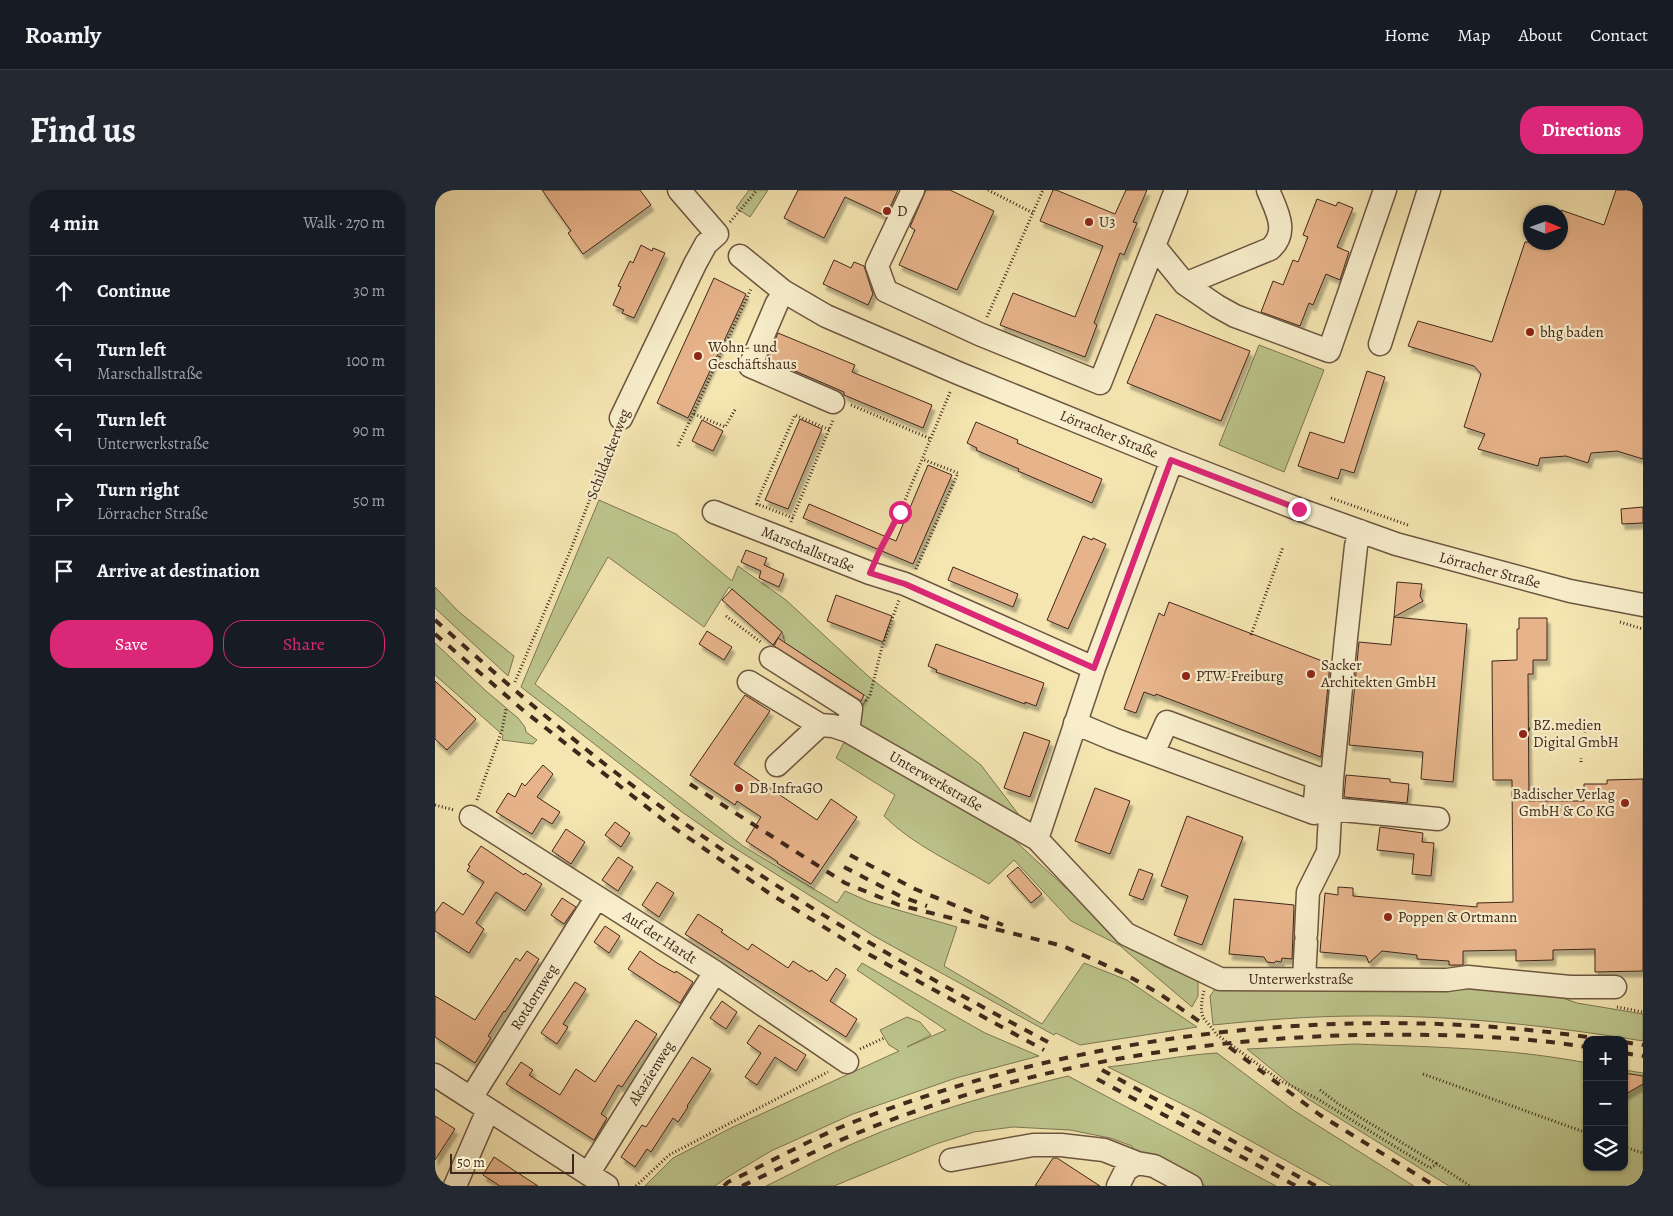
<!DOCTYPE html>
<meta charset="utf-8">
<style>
:root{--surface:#171b24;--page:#242831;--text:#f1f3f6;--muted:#9ea1a6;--line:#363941;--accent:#db2777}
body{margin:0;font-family:Alegreya,serif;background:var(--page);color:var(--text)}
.controls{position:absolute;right:15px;bottom:15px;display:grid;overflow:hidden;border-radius:10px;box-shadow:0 1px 4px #0004}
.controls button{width:45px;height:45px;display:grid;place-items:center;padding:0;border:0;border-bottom:1px solid var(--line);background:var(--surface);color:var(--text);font:25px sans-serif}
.compass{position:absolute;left:1088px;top:15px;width:45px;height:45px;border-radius:50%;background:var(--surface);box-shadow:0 1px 4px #0004;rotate:91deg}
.scale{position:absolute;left:15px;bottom:12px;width:124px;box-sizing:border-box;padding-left:5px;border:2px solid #40271b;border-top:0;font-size:14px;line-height:18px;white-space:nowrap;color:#40271b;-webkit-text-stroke:4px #f8eecc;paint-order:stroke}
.stop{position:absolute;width:15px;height:15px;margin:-11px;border:4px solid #db2777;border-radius:50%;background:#fff}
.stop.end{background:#db2777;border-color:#fff;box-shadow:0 1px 5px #0008}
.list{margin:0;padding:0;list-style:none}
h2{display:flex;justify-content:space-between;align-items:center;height:65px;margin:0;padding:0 20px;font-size:21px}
h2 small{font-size:16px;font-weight:400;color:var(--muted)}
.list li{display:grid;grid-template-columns:32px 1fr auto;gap:15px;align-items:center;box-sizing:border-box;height:70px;padding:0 20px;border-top:1px solid var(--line)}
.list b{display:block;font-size:19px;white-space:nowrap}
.list p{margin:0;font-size:16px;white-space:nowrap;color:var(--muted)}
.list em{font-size:16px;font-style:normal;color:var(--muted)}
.actions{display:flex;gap:10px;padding:15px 20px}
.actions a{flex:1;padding:11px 0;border:1px solid var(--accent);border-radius:20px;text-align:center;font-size:18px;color:var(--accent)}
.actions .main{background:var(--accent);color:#fff}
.icon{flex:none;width:28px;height:28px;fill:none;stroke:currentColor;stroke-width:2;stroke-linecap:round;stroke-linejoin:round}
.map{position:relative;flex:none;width:1208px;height:996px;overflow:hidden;border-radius:20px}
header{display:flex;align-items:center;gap:30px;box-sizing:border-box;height:70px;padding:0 25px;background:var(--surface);border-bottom:1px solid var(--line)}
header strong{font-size:24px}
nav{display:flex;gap:28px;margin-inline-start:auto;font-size:18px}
.intro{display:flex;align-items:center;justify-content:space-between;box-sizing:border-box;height:120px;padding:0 30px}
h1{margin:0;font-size:35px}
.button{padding:12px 22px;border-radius:20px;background:var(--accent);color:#fff;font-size:18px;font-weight:700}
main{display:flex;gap:30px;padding:0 30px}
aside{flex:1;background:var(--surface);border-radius:20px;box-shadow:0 1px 4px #0004}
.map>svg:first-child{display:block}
.green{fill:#bcc48b;stroke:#7e7653}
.building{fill:#e7b38a;stroke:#40271b;filter:url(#shadow)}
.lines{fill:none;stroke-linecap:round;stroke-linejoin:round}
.minor-casing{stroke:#6d5640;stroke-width:25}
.path{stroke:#40271b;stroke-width:3;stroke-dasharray:1 2.5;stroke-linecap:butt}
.minor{stroke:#f8eecc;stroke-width:22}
.rail{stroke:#40271b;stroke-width:4;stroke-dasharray:9 9;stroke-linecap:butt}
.route{stroke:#db2777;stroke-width:6}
.poi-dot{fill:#8f2418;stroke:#f8eecc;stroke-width:2}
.labels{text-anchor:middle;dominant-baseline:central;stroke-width:4.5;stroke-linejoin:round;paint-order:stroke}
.poi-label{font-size:15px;fill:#40271b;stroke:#f8eecc;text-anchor:start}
.street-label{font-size:15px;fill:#40271b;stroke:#f8eecc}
</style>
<header>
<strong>Roamly</strong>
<nav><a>Home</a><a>Map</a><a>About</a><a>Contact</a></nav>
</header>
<div class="intro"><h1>Find us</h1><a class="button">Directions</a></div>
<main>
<aside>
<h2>4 min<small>Walk · 270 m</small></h2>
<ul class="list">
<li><svg class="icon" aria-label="ahead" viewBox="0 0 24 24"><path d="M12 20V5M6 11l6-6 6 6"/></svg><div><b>Continue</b></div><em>30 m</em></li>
<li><svg class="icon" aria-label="left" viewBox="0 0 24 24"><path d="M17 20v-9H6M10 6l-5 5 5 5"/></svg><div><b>Turn left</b><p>Marschallstraße</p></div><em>100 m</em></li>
<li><svg class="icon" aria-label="left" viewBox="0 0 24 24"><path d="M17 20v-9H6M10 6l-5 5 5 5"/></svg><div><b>Turn left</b><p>Unterwerkstraße</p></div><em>90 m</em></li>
<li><svg class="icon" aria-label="right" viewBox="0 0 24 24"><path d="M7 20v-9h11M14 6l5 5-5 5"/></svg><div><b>Turn right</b><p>Lörracher Straße</p></div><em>50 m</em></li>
<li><svg class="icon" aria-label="arrive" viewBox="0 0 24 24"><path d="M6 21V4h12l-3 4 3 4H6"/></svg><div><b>Arrive at destination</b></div></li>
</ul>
<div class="actions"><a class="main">Save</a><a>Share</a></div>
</aside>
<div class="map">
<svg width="1208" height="996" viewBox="0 0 1208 996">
<defs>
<filter id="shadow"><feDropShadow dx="3" dy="5.5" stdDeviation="1" flood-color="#0004"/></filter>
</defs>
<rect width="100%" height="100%" fill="#f4e5b1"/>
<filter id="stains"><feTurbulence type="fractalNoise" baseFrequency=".004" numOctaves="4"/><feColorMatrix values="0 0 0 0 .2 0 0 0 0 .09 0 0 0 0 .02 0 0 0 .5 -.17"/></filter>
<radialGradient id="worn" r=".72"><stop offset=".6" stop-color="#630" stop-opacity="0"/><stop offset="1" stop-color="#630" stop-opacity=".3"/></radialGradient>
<path class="green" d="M314 0H333L315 27 301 18Z
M824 155 889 180 849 282 784 255Z
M164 310 241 344 297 391 303 376 351 410 433 486 546 575 584 625 577 648 688 751 729 776 763 790V806L757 817 684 755 636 731 579 670 554 694C519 673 478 655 449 626L460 605 401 568 432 507 350 453 347 442 294 397 269 437 173 367 100 494 308 656 402 713 410 701 435 712 522 737 509 776 607 834 649 773 692 790 762 837 645 855 621 843 619 845 439 746 290 652 247 622 86 497Z
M0 397 24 422 79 466 73 486 0 418Z
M0 453 51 501 83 528 90 537 91 542 102 550 98 554 67 550 68 545 0 485Z
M427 773 550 843 604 866 521 888 418 924 336 961 291 988 280 996H210L238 968 298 937 464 861 454 855 445 840 472 827 485 832 496 845 472 857 511 840 422 780Z
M1013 794 1119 805 1142 813 1208 824V851C1115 836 1020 825 925 826 876 826 827 830 778 835L775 806 783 795Z
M919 854C997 857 1075 858 1152 873V977H1189V880L1208 883V996H1014L873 909 812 859Z
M782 863 858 920 979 996H897L767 924 673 877C710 873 746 865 782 863Z
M633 886 841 996H771L700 963 697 956 675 948 635 940 578 937 539 942 501 954 399 996H331C362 981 393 964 424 951 491 922 562 903 633 886Z"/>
<path class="building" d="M107 0H205L216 15 148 64 133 43 136 41Z
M363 0H463L451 26 410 7 389 48 349 28Z
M491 0H515L559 21 522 100 464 75 480 40 475 37Z
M618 0H621L680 24 691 0H712L698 32 702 33 689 65 685 63 659 133 662 135 650 167 565 135 578 103 640 127 668 56 605 31Z
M1181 0H1202L1208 2V269L1182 261 1156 263 1153 273 1131 266 1105 268 1103 276 1043 259 1050 244 1029 237 1046 184 1039 176 973 156 983 131 1057 152 1090 52H1126V20L1169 35Z
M882 9 901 16 903 12 918 18 902 57 914 62 905 90 891 84 878 115 874 113 865 136 826 122 838 91 848 95 858 70 863 72 873 47 868 45Z
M206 55 217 61 218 58 230 63 199 128 187 123 189 120 178 115 186 97 183 96 195 71 198 73Z
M399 70 416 78 419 72 429 76 438 104 433 115 388 94Z
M279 88 311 104 253 228 222 213Z
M721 124 815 161 786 231 692 193Z
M343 143 420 175 417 182 497 215 488 238 409 205V202L332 169Z
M932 181 950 187 919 283 906 279 903 289 863 276 875 242 909 253Z
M365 229 387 239 353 319 330 310Z
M267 230 288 241 278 261 257 251Z
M541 232 583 250 582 253 667 289 657 313 583 281 584 279 541 260 542 258 532 253Z
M493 275 517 285 478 374 368 328 374 314 461 351Z
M1208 317V333L1187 334 1186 319Z
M648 346 657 350 658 348 671 354 633 439 612 430Z
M311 360 332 368 329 375 349 384 344 397 324 388 326 381 306 372Z
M518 377 583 404 578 417 513 390Z
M962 392 987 394 985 406 988 411 959 427Z
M297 399 347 442 338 455 287 410Z
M401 405 457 426 448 452 392 431Z
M734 412 895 474 886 567 721 504 720 506 709 502 701 523 689 519 724 423 729 426Z
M959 427 1032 434 1018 592 986 589 988 562 914 555 924 452 956 455Z
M1084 428H1112V470H1098V484H1093L1094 611H1149V594H1172V590L1208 589V781L1160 782V759L1118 760V770L1081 771V760L1028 761V775H1014V771L982 769V765L947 761 934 773 931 766 885 762 890 703 903 705V697L918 698V706L1042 717V713L1078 712 1077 590H1058L1057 471 1082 470V439H1084Z
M272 441 297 457 289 470 264 454Z
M343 448 429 505 426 511 339 456Z
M501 454 609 493 601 516 590 512V514L501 482 502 480 493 476Z
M0 491 41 529 12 560 0 549Z
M310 505 335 521 299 574 382 630 396 609 422 627 376 694 342 673 343 672 311 651 326 627 302 611 300 615 255 585Z
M589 542 615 551 595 607 569 598Z
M108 575 118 584 102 607 125 622 117 634 107 628 97 644 61 622 73 603 80 607 87 593 90 596Z
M911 585 955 589V592L974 594 972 613 909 607Z
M660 598 695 611 675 664 640 651Z
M752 626 808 647 767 755 739 745 753 706 726 696Z
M180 632 195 643 186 657 170 645Z
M945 637 988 643 987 652 999 653 996 686 977 684 979 664 942 660Z
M131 639 150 652 136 674 117 661Z
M46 656 89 685 90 683 107 694 90 721 61 702 41 733 49 739 34 763 0 741V723L8 712 28 725 49 692 32 681 35 676 33 675Z
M183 667 198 677 183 701 167 690Z
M583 677 607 704 596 713 572 686Z
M704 679 718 684 708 710 694 705Z
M222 692 239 703 224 727 207 715Z
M127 708 141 717 129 734 116 725Z
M799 709 859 715 857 769 847 768 846 772 841 771 839 773 832 772 829 767 794 764Z
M263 724 288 740 286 742 313 760 317 754 353 778 358 771 375 782 376 780 392 791 401 778 411 785 395 811 422 829 411 847 250 744Z
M170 736 185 746 174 763 159 752Z
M92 761 104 769 70 822 69 821 53 846 56 848 40 873 0 847V806L40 830 81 768 85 771Z
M205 761 222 773 240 783 241 781 258 792 245 813 193 779Z
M140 792 151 799 128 834 133 837 122 854 106 843Z
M287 811 302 822 291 839 275 828Z
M201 830 222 844 187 897 183 895 166 924 172 928 159 950 71 894 86 872 98 880 94 885 125 905 141 879 160 892Z
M324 835 371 865 361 881 340 867 322 895 310 887 326 863 312 853Z
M257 867 276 879 252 916 253 917 243 932 238 928 216 962 212 959 200 977 186 967 207 935 211 937Z
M1189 883 1208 886V894L1189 905Z
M0 926 20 939 0 970Z
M59 967 83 983 103 996H65L48 985Z
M618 968H622L665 996H600Z"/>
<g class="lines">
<g class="minor-casing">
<path id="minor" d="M478 0 442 76 451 101 544 144 665 193 741 0
M719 56 750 94 835 59C855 42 841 20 833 0
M305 66 348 101 391 126 523 183 737 270 863 319 961 354 1135 401 1208 415
M750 94 782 116 800 126 894 161 950 0
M342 113 315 176 398 212
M945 154 994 0
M186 228 260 74 271 54 282 44 244 0
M279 322 435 383 470 394 659 478
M336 468 416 519 413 541
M314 492 385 535 398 536 413 541 602 649 691 744 785 789 1012 790 1033 787 1135 797H1180
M640 533 678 549 879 623 882 588
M718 563 732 532 882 588 897 589
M342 575 385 535
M896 619 1003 629
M36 627 280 782 412 872
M602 649 659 478 737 270
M871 744 873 702 893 662 897 589 911 448 921 356 925 341
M869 789 871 752
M0 885 172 996
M36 908 162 707
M516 970 598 955H626L669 960 702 973 719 976 756 996
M153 984 280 782
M20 996 53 920
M683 996 691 980 702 973"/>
</g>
<path class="path" d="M553 0 598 23
M295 32 322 0
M552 127 608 0
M416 215 496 249
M259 224 290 237 301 218
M243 256 316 99
M896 308 973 335
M358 328 322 314 324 307 360 225 395 240
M356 332 398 230
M442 366 465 322 516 200
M481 379 523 283 487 269
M291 426 327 453
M1185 432 1208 439
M816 445 848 357
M80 492 136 359 179 245
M431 511 435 505 447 457 464 410
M1094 539H1131
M1150 539V543
M1146 572V568
M42 610 67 540 71 519
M0 615 19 620
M769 801C767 808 765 819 768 827 770 831 778 838 781 844L846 891 881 908 995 978 1002 974 1035 996
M1182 817 1208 822
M425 859 449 848
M988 884 1152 943
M885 900 905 915 1002 974
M1189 957 1208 963
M201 996 234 965 393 882"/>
<use href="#minor" class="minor"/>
<path class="rail" d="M0 430C77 499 155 566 239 626 358 711 484 784 613 852
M0 444 89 521 236 636 334 703 426 760 609 860
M255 594 410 693 464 715 628 756 688 783 725 804 768 834
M415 665 480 699 568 735
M409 677 465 706 492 716
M1189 852 1208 855
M794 857 885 925 1000 996
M1189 863 1208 866
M667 880 881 996
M662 889 861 996
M289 996 293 992C336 972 377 948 421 931 657 840 922 811 1173 850
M307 996C360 971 412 945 467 926 612 874 767 849 921 845 998 844 1075 845 1152 857"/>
</g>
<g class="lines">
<path class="route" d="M465 322 445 360 435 383 470 394 659 478 736 270 864 319"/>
</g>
<g class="poi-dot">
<circle cx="452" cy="21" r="5"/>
<circle cx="654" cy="32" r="5"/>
<circle cx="1095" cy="142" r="5"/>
<circle cx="263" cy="166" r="5"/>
<circle cx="876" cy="484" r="5"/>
<circle cx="751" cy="486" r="5"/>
<circle cx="1088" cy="544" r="5"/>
<circle cx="304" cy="598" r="5"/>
<circle cx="1190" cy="613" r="5"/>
<circle cx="953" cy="727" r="5"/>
</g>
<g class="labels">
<g class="poi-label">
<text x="462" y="21">D</text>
<text x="664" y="32">U3</text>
<text x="1105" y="142">bhg baden</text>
<text x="273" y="157">Wohn- und<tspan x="273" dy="17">Geschäftshaus</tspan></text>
<text x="886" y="475">Sacker<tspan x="886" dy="17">Architekten GmbH</tspan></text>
<text x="761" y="486">PTW-Freiburg</text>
<text x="1098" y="535">BZ.medien<tspan x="1098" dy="17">Digital GmbH</tspan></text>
<text x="314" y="598">DB InfraGO</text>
<text x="1180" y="604" text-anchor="end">Badischer Verlag<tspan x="1180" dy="17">GmbH &amp; Co KG</tspan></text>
<text x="963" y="727">Poppen &amp; Ortmann</text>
</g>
<g class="street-label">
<text transform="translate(674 244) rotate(22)">Lörracher Straße</text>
<text transform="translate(173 264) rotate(-69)">Schildackerweg</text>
<text transform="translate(373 359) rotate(22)">Marschallstraße</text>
<text transform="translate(1055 380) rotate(15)">Lörracher Straße</text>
<text transform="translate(501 591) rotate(30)">Unterwerkstraße</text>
<text transform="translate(225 747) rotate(33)">Auf der Hardt</text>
<text x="866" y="789">Unterwerkstraße</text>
<text transform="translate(99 807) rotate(-58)">Rotdornweg</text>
<text transform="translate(216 883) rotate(-58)">Akazienweg</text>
</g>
</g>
<rect width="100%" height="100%" filter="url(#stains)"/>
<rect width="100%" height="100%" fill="url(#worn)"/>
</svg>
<div class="controls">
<button>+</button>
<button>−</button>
<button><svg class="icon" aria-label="layers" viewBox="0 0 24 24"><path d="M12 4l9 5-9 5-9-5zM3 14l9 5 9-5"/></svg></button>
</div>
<svg class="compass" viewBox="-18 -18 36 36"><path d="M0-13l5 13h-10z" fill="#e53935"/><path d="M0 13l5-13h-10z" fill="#9ea1a6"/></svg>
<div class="scale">50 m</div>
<div class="stop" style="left:465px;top:322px"></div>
<div class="stop end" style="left:864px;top:319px"></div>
</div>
</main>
